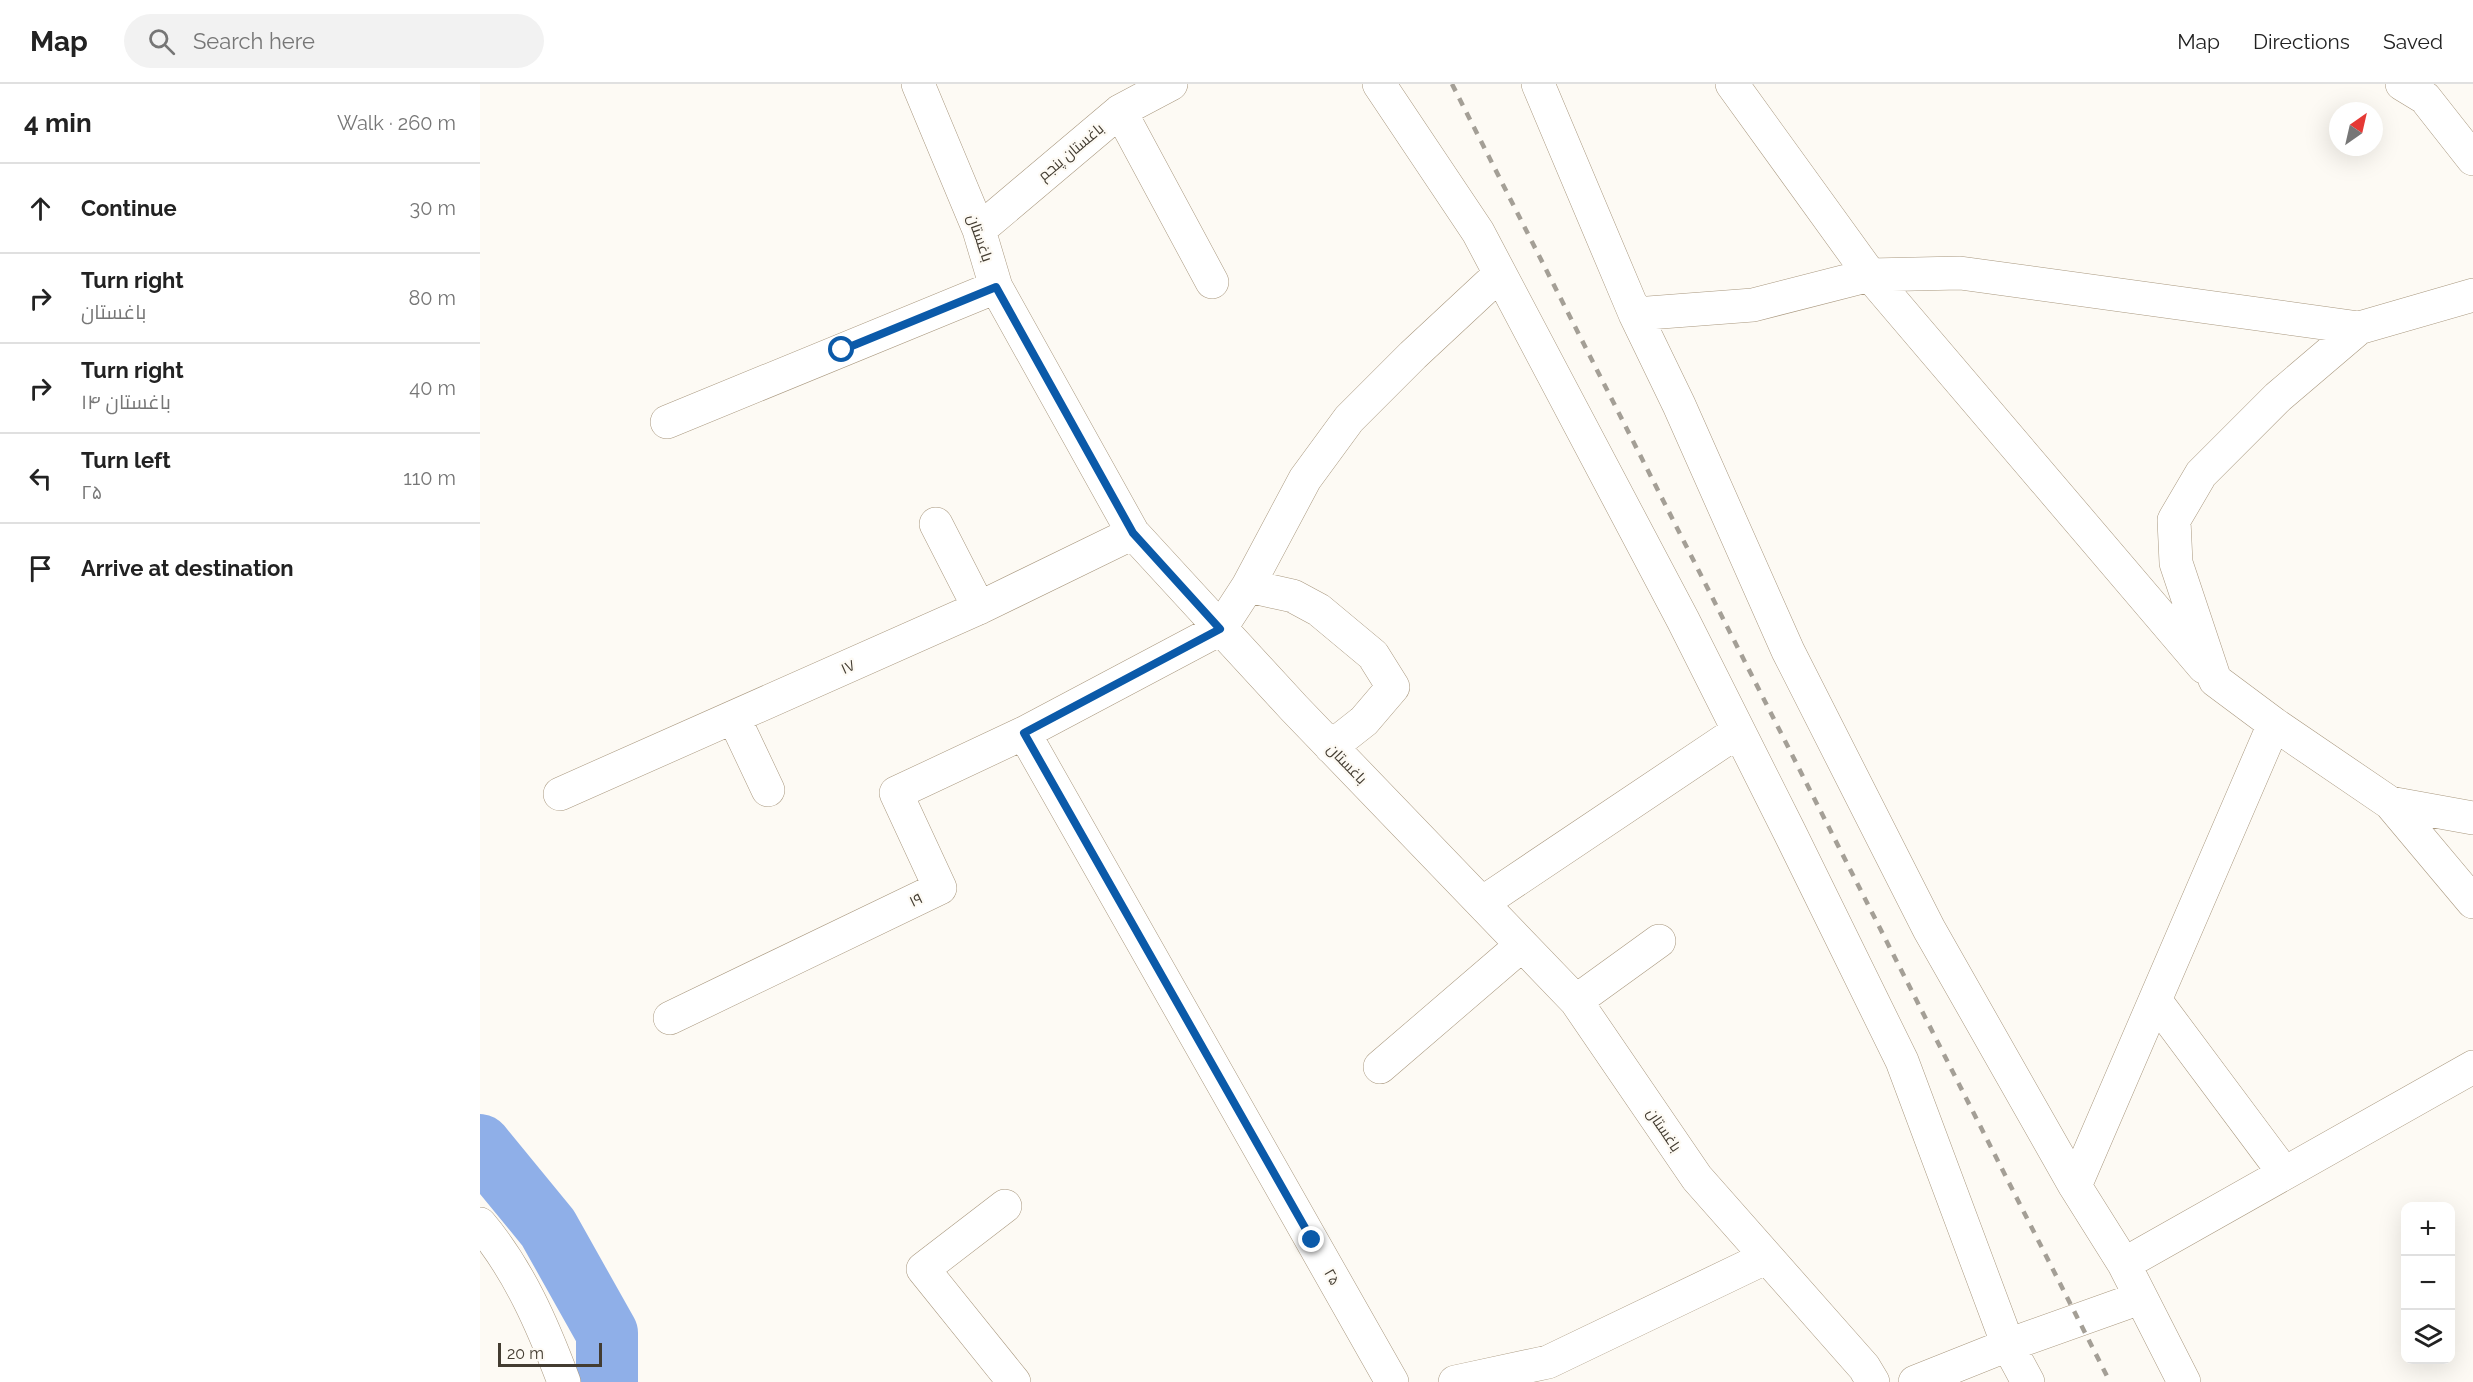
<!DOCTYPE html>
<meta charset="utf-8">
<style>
:root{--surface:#fff;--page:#f2f2f2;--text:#222;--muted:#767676;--line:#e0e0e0}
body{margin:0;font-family:Raleway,Cairo,sans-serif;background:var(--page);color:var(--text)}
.controls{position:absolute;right:18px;bottom:18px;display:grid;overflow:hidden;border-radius:12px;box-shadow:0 6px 24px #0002}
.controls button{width:54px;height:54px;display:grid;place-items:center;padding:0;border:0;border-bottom:2px solid var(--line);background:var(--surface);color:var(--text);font:30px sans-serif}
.compass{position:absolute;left:1849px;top:18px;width:54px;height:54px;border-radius:50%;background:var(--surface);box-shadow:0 6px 24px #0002;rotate:34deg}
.scale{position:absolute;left:18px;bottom:15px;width:104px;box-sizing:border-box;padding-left:6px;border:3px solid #433c31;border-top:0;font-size:16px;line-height:21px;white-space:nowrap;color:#433c31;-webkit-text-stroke:4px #fdfaf4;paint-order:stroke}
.stop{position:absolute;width:18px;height:18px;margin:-14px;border:4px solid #0b5aa9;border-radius:50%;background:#fff}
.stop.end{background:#0b5aa9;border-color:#fff;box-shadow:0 2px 6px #0008}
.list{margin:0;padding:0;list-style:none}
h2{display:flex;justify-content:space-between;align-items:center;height:78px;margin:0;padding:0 24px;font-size:26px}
h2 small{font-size:20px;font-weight:400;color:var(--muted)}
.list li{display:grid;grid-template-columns:39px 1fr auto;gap:18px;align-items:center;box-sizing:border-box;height:90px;padding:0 24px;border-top:2px solid var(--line)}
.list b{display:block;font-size:22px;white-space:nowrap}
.list p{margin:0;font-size:20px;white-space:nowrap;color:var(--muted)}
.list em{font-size:20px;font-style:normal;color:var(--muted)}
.icon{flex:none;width:33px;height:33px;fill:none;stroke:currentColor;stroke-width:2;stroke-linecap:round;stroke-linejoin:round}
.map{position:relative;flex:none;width:1993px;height:1298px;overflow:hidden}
header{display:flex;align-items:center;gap:36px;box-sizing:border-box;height:84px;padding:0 30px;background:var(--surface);border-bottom:2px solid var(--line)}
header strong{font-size:28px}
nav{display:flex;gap:33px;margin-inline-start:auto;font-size:21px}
.search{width:420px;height:54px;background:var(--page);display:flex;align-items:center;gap:15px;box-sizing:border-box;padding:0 21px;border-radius:33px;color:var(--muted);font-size:22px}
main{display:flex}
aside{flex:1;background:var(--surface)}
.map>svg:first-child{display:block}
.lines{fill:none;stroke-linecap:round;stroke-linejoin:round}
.river{stroke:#8fafe8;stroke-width:62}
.street-casing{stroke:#a9987f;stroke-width:34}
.street{stroke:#fff;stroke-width:33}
.rail{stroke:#a49f96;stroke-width:4.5;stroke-dasharray:8 8;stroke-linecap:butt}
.route{stroke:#0b5aa9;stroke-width:8}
.labels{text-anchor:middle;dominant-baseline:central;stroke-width:4.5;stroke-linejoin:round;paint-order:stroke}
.street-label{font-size:15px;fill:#433c31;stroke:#fdfaf4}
</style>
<header>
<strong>Map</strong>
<div class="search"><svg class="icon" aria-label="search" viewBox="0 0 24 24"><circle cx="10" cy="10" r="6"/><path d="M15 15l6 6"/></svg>Search here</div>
<nav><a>Map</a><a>Directions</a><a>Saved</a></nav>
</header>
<main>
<aside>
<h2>4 min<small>Walk · 260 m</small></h2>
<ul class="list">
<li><svg class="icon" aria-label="ahead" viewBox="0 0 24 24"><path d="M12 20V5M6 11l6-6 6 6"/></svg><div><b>Continue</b></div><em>30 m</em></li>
<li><svg class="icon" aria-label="right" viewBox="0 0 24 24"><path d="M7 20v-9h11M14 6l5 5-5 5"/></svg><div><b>Turn right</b><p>باغستان</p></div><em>80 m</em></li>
<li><svg class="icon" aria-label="right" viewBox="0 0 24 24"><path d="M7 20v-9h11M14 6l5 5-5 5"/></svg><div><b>Turn right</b><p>باغستان ۱۴</p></div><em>40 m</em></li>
<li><svg class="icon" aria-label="left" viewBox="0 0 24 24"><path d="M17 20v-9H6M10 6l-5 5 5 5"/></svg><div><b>Turn left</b><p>۲۵</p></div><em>110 m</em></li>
<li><svg class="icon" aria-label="arrive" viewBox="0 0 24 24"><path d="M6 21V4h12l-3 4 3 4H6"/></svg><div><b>Arrive at destination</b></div></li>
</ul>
</aside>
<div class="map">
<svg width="1993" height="1298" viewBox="0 0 1993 1298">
<rect width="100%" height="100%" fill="#fdfaf4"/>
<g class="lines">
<path class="river" d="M0 1061 68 1144 127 1249V1298"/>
<g class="street-casing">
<path id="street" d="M438 0 499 146 516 203 653 449 814 624 1096 917 1217 1094 1384 1283 1393 1298
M899 0 998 148 1203 536 1309 747 1422 977 1528 1261 1548 1298
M1058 0 1155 230 1199 321 1308 567 1449 845 1595 1102 1644 1180 1704 1298
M1252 0 1390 191 1724 583
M1922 0 1945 14 1993 75
M640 27 732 198
M499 146 640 27 691 0
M1993 211 1879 244 1798 313 1721 390 1694 436 1696 479 1735 596 1794 640 1910 719 1993 818
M1155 230 1273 221 1390 191 1480 189 1879 244
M187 338 516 203
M456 440 499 524
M768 502 813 512 839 526 893 571 913 603 884 637 851 663
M254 634 288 706
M544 649 912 1298
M80 710 499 524 653 449
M1910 719 1993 734
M1002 819 1257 648
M1675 916 1804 1089
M1096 917 1179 857
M190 934 460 804 416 709 544 649 740 545 768 502 825 395 869 335 933 271 1020 190
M900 983 1042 861
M1595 1102 1794 640
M525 1122 443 1185 534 1298
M0 1140C39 1186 63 1242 84 1298
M1644 1180 1993 983
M975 1298 1068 1278 1285 1174
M1435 1298 1528 1261 1660 1214"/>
</g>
<use href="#street" class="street"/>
<path class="rail" d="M972 0 1630 1298"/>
</g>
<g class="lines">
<path class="route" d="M362 266 516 203 653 449 740 545 544 649 832 1156"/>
</g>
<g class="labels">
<g class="street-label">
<text transform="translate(591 68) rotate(-40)">باغستان پنجم</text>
<text transform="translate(500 154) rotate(71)">باغستان</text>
<text transform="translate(368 583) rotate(-24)">۱۷</text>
<text transform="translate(867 680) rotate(46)">باغستان</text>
<text transform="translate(436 816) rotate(-26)">۱۹</text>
<text transform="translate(1184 1046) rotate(56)">باغستان</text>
<text transform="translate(852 1193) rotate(60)">۲۵</text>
</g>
</g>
</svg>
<div class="controls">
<button>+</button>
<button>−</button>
<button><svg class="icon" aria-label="layers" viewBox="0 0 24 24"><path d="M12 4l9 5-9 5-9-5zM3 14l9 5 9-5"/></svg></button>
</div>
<svg class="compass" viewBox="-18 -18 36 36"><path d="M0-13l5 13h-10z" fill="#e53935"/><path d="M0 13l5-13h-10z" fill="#767676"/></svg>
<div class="scale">20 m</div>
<div class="stop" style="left:362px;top:266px"></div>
<div class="stop end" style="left:832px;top:1156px"></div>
</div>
</main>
